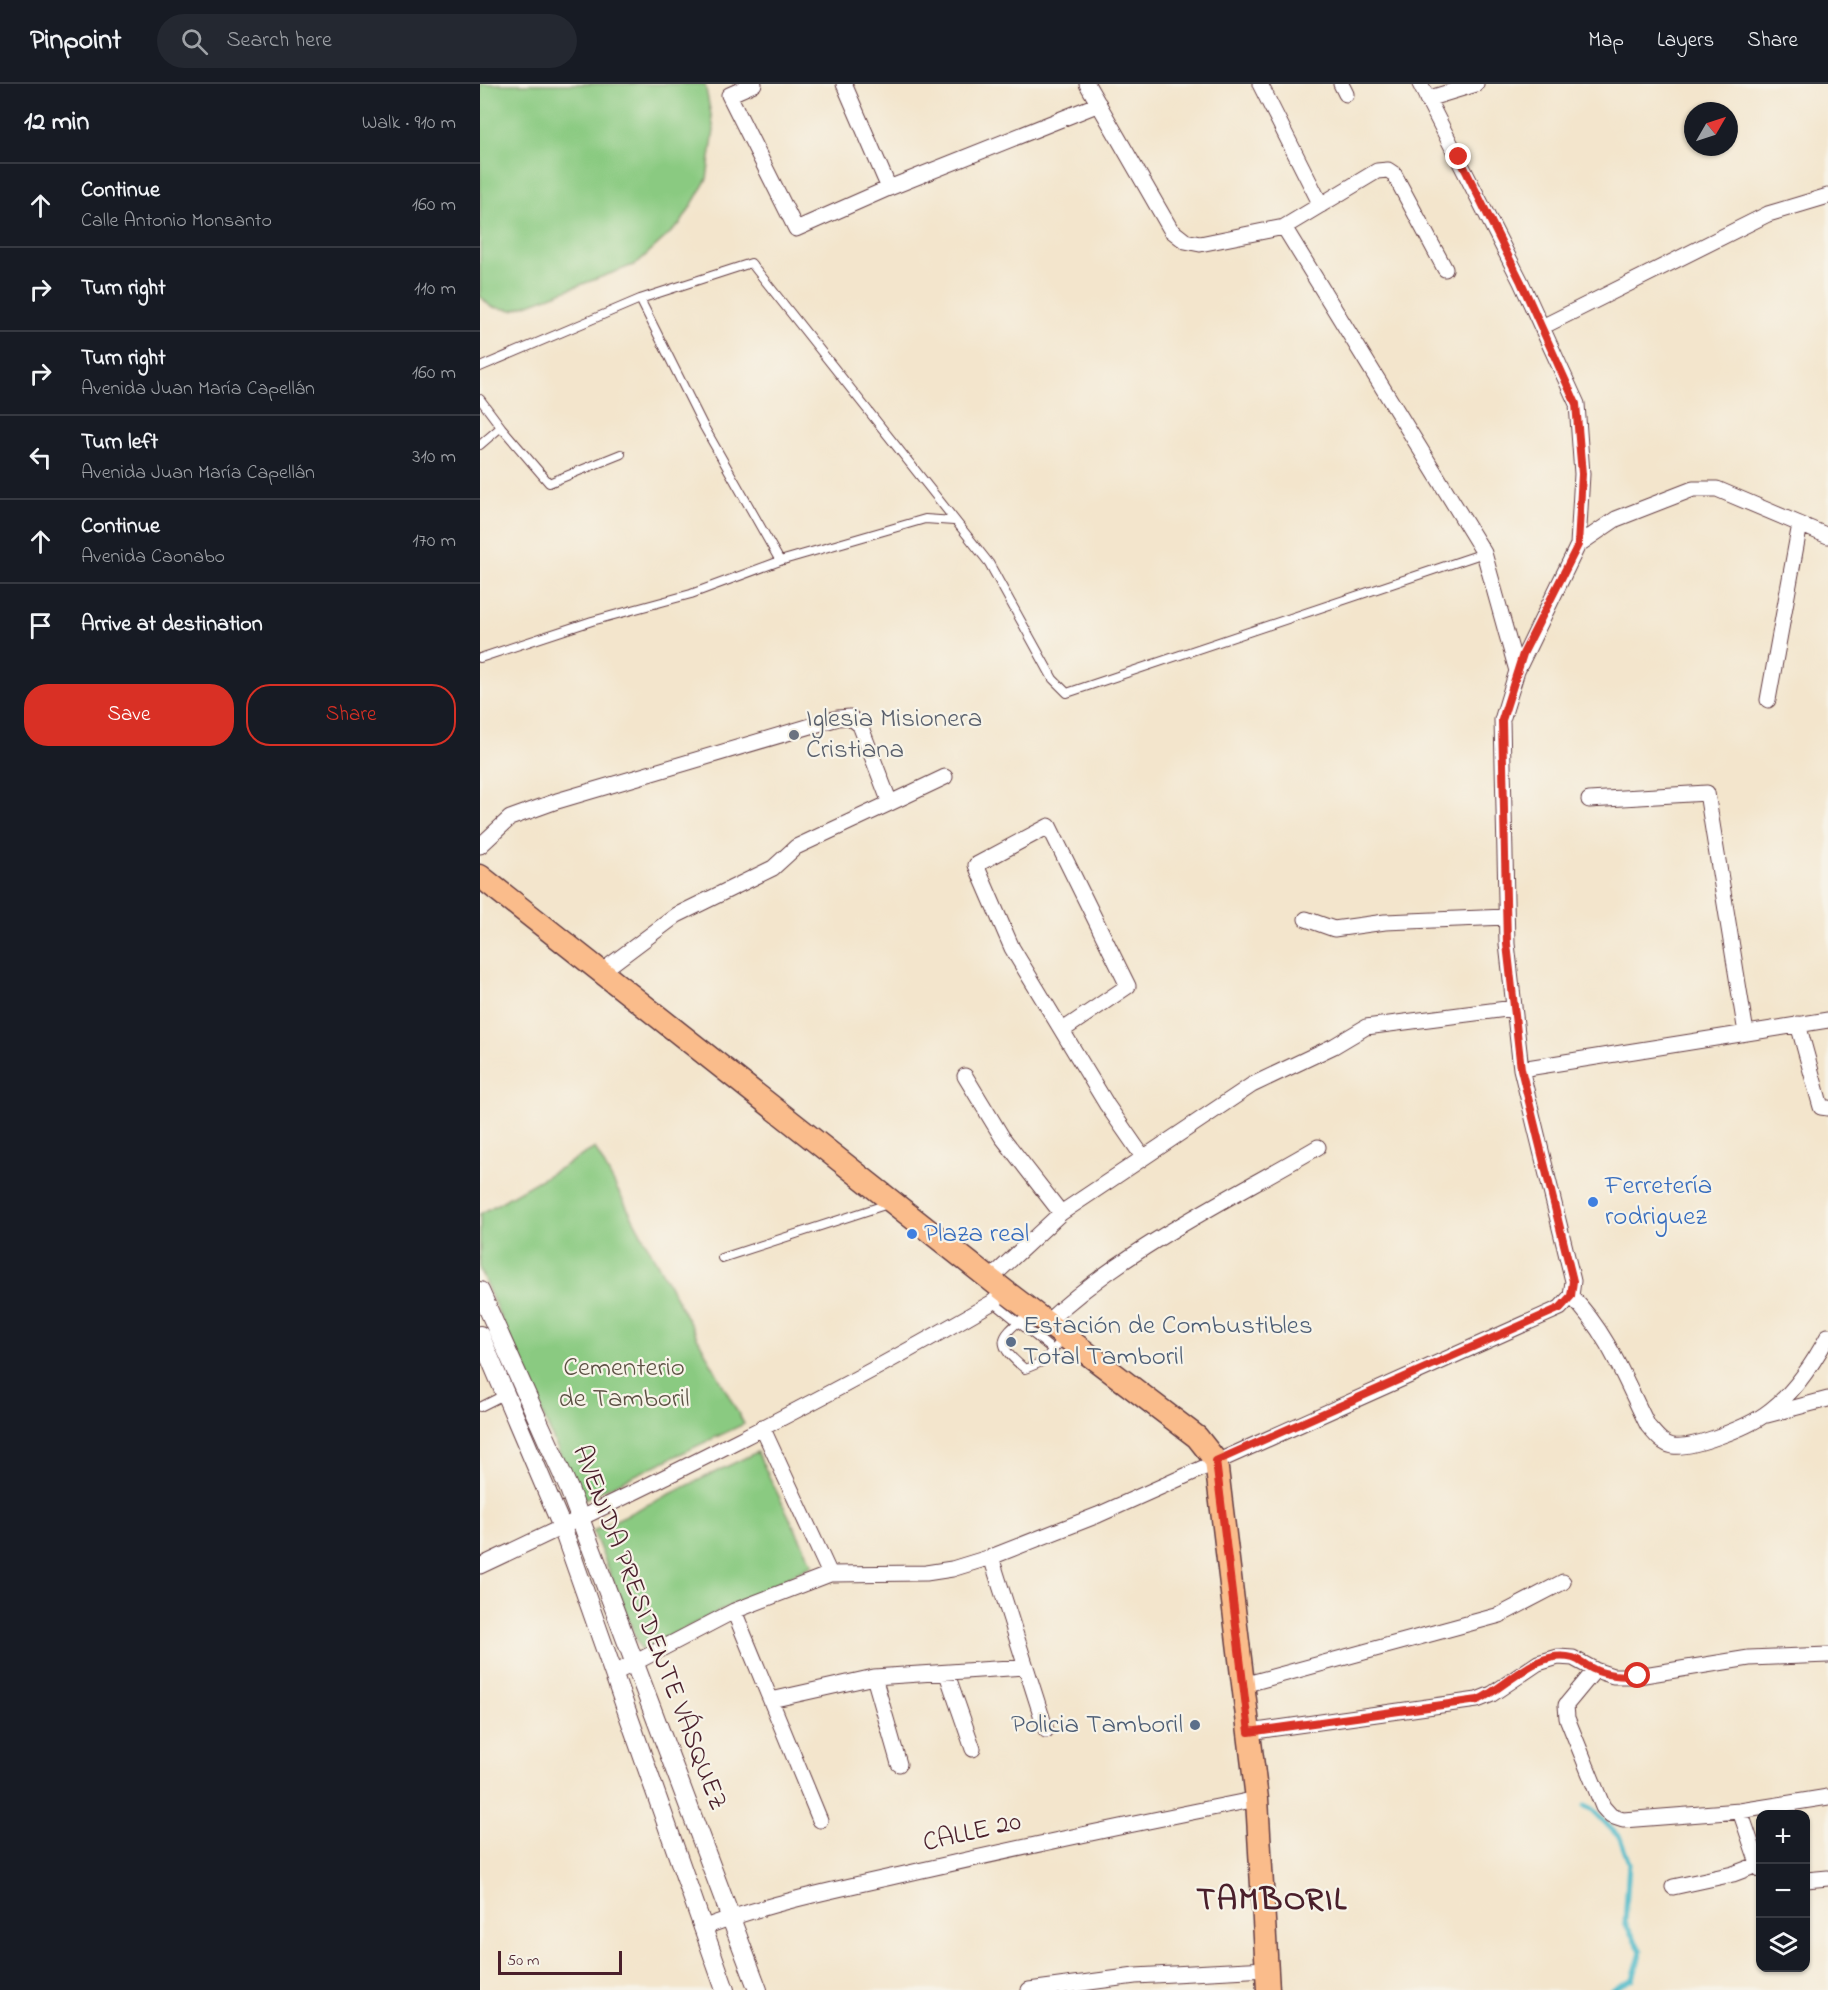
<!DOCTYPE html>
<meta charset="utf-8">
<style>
:root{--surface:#171b24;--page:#242831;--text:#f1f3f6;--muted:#9ea1a6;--line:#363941;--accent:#d93025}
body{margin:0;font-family:"Indie Flower",sans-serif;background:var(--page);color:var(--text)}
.controls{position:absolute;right:18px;bottom:18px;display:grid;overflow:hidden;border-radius:12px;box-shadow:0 2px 4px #0004}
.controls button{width:54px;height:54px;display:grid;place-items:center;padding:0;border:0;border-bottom:2px solid var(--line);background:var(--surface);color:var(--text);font:30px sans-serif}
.compass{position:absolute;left:1204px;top:18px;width:54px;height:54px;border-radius:50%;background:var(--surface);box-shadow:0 2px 4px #0004;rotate:51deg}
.scale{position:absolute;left:18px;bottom:15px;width:124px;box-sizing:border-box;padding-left:6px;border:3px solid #4a1f2b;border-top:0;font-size:16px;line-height:21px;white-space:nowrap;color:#4a1f2b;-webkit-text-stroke:4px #f7f3e8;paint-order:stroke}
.stop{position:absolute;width:18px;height:18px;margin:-14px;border:4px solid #d93025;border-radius:50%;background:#fff}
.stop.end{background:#d93025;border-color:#fff;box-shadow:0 2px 6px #0008}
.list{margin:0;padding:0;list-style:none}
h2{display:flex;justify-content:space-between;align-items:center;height:78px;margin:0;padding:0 24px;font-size:26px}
h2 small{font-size:20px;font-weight:400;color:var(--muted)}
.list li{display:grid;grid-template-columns:39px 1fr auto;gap:18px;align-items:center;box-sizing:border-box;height:84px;padding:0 24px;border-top:2px solid var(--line)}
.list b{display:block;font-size:22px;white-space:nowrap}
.list p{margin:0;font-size:20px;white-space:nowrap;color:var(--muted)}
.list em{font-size:20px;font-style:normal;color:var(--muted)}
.actions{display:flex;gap:12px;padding:18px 24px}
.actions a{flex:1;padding:14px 0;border:2px solid var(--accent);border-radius:24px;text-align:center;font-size:21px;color:var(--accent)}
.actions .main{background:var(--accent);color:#fff}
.icon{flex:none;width:33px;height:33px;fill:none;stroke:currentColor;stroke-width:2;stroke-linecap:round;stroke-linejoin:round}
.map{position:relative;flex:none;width:1348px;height:1906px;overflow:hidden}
header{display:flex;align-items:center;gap:36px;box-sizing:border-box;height:84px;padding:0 30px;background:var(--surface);border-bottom:2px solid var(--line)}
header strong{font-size:28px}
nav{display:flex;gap:33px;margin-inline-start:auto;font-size:21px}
.search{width:420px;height:54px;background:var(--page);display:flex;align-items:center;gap:15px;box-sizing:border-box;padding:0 21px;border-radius:33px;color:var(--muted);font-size:22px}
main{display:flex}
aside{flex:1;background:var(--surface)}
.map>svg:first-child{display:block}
.green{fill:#8aca81;stroke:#6a7456;stroke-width:1.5}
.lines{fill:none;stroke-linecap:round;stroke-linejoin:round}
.stream{stroke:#4ebac9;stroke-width:5}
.service-casing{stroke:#633d43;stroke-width:10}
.minor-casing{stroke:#633d43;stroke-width:17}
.tertiary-casing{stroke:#633d43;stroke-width:20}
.primary-casing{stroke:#633d43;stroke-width:25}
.service{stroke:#fff;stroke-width:8}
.minor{stroke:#fff;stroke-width:15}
.tertiary{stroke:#fff;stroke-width:18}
.primary{stroke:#fabc8b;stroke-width:22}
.route{stroke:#d93025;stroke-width:8}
.worship-dot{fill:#6b7280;stroke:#f7f3e8;stroke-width:2}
.shop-dot{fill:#3f7fe0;stroke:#f7f3e8;stroke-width:2}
.service-dot{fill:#5c6f8a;stroke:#f7f3e8;stroke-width:2}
.labels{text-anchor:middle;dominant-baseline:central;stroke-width:4.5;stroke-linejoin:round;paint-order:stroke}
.worship-label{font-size:27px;fill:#5b616d;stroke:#f7f3e8;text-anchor:start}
.shop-label{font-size:27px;fill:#366cbe;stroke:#f7f3e8;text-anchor:start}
.service-label{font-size:27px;fill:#4e5e75;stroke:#f7f3e8;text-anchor:start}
.park-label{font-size:27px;fill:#5d5245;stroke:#f7f3e8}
.street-label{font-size:27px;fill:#4a1f2b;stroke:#f7f3e8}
.district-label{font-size:33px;font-weight:bold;letter-spacing:1.5px;fill:#4a1f2b;stroke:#f7f3e8}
</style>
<header>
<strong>Pinpoint</strong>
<div class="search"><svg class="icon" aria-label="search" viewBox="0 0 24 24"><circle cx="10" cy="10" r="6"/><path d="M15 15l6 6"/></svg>Search here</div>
<nav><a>Map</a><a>Layers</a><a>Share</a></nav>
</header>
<main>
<aside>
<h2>12 min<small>Walk · 910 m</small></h2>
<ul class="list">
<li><svg class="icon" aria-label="ahead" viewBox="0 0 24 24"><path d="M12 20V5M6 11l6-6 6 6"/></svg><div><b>Continue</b><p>Calle Antonio Monsanto</p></div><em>160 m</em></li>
<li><svg class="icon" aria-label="right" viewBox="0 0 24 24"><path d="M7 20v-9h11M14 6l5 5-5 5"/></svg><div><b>Turn right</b></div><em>110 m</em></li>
<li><svg class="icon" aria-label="right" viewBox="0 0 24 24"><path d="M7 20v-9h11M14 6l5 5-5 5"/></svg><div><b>Turn right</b><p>Avenida Juan María Capellán</p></div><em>160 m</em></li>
<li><svg class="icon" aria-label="left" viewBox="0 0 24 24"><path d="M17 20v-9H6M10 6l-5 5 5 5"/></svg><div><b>Turn left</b><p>Avenida Juan María Capellán</p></div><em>310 m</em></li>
<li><svg class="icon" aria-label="ahead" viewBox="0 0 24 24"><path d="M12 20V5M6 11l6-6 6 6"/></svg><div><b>Continue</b><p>Avenida Caonabo</p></div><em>170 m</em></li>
<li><svg class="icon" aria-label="arrive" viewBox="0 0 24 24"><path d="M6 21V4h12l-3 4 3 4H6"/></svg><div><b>Arrive at destination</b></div></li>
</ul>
<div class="actions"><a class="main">Save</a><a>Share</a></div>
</aside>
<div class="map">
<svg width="1348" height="1906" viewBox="0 0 1348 1906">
<rect width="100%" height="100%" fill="#f7f3e8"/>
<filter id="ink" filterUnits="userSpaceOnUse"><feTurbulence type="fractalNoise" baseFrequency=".0167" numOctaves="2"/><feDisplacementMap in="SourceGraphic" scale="12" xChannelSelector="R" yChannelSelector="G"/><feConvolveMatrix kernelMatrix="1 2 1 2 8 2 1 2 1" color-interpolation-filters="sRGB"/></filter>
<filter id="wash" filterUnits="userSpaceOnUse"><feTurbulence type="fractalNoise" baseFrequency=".008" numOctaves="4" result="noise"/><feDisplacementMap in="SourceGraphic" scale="24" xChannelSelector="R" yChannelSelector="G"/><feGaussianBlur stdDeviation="1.35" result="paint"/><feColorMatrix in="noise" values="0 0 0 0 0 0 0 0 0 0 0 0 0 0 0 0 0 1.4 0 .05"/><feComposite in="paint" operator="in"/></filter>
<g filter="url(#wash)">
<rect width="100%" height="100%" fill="#f3e5cc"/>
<path class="green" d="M0 0H225L234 46 227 95 201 139 156 180 33 226 11 223 0 212Z
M115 1064 264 1340 100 1417 0 1186V1130Z
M277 1368 333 1481 161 1566 113 1447Z"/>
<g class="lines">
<path class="stream" d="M1105 1722 1113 1726 1140 1754 1149 1779 1145 1839 1161 1867 1153 1895 1131 1906"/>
</g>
</g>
<g filter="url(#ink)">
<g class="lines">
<g class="service-casing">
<path id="service" d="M160 215 223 341 300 477
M0 283 160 215 271 179 509 479 573 595 587 609 1004 469
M0 315 21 343 0 361
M21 343 69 399 141 370
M0 574 112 537 211 510 300 477 445 435 474 437
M242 1174 408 1120
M513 1218 573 1266
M550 1228C521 1253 511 1257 545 1285L562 1278 583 1255
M0 1323 24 1311"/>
</g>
<g class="minor-casing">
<path id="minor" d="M274 0 249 11 316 145 409 104 619 20
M364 0 409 104
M607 0 691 146 705 157 720 160 804 143 897 87 908 86 914 90 965 185
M780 0 841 121
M861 0 866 10
M940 0 1041 198 1097 320 1102 390 1098 461
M947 15 996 0
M804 143 1004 469 1037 587
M1062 243 1288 130 1348 112
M1288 616 1320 440
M1109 716 1227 709 1266 949
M0 762 30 734 77 717 358 634 370 633 380 641 410 719 465 693
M826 835 854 845 905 838 1026 833
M121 888 197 831 293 784 316 763 410 719
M1318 940 1339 1016 1341 1023 1348 1024
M583 946 648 902 569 742 496 781 532 864 627 1021 663 1073
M1041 985 1348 936
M485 992 522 1053 581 1129
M510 1195 581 1129 772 1001 854 962 886 943 1034 924
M1091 1212C1128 1249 1145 1296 1168 1342 1175 1350 1182 1360 1193 1362 1213 1365 1267 1343 1284 1331 1311 1313 1333 1280 1348 1252
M566 1239C644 1165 746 1117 838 1063
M1287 1331 1348 1315
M282 1343 350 1490
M511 1473 566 1646
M0 1482C174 1400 347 1315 513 1218L525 1207
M254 1527 340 1736
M1115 1586 1086 1621 1087 1634 1123 1723 1131 1732 1143 1736 1260 1727 1348 1713
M133 1590 254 1527 350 1490 446 1489 472 1485 511 1473 618 1431 1080 1224 1091 1212 1093 1197 1041 985 1027 860 1022 636 1037 587 1098 461 1136 435 1213 405H1237L1348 452
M467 1590 493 1665
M394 1593 419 1680
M763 1601 1020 1531 1083 1498
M291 1616 394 1593 545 1583
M769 1648 997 1616 1012 1610 1058 1579 1078 1573 1093 1574 1115 1586 1133 1592H1158L1269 1574 1348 1571
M1260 1727 1280 1785
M1326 1796 1348 1794
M1193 1803 1253 1790 1277 1781
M222 1844C294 1817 372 1802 447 1785 557 1760 666 1737 777 1715
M549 1906 655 1892 787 1885"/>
</g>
<g class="tertiary-casing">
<path id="tertiary" d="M0 1207 89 1405 278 1906
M0 1251 82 1443 245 1906"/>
</g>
<g class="primary-casing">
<path id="primary" d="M0 792 525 1207 717 1353 736 1377 777 1715 788 1906"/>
</g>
<use href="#service" class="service"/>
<use href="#minor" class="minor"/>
<use href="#tertiary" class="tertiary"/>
<use href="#primary" class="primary"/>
</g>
</g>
<g class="lines" filter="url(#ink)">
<path class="route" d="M979 73 1041 198 1096 320 1102 390 1098 461 1043 570 1022 636 1027 860 1041 985 1093 1197 1091 1212 1080 1224 736 1377 769 1648 998 1616C1026 1604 1057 1564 1093 1574 1100 1576 1106 1582 1113 1585 1127 1592 1143 1592 1158 1592"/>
</g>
<circle class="worship-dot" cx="314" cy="651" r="6"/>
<g class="shop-dot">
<circle cx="1113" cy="1118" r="6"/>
<circle cx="432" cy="1150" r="6"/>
</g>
<g class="service-dot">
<circle cx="531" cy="1258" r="6"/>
<circle cx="715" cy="1641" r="6"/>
</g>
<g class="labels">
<g class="worship-label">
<text x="326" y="635">Iglesia Misionera<tspan x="326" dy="31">Cristiana</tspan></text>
</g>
<g class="shop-label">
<text x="1125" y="1102">Ferretería<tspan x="1125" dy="31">rodriguez</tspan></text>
<text x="444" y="1150">Plaza real</text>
</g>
<g class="service-label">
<text x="543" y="1242">Estación de Combustibles<tspan x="543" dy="31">Total Tamboril</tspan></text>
<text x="703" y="1641" text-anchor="end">Policia Tamboril</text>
</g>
<g class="park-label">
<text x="144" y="1284">Cementerio<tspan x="144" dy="31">de Tamboril</tspan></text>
</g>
<g class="street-label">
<text transform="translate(169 1544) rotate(69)">AVENIDA PRESIDENTE VÁSQUEZ</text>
<text transform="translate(492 1749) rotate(-13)">CALLE 20</text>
</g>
<g class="district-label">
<text x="792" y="1817">TAMBORIL</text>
</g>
</g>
</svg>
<div class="controls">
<button>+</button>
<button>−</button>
<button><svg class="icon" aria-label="layers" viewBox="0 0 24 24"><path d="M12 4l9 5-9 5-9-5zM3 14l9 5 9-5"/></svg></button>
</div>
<svg class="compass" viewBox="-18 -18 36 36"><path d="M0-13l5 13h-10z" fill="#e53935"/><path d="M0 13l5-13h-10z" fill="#9ea1a6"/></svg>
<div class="scale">50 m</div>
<div class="stop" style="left:1158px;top:1592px"></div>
<div class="stop end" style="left:979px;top:73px"></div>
</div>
</main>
